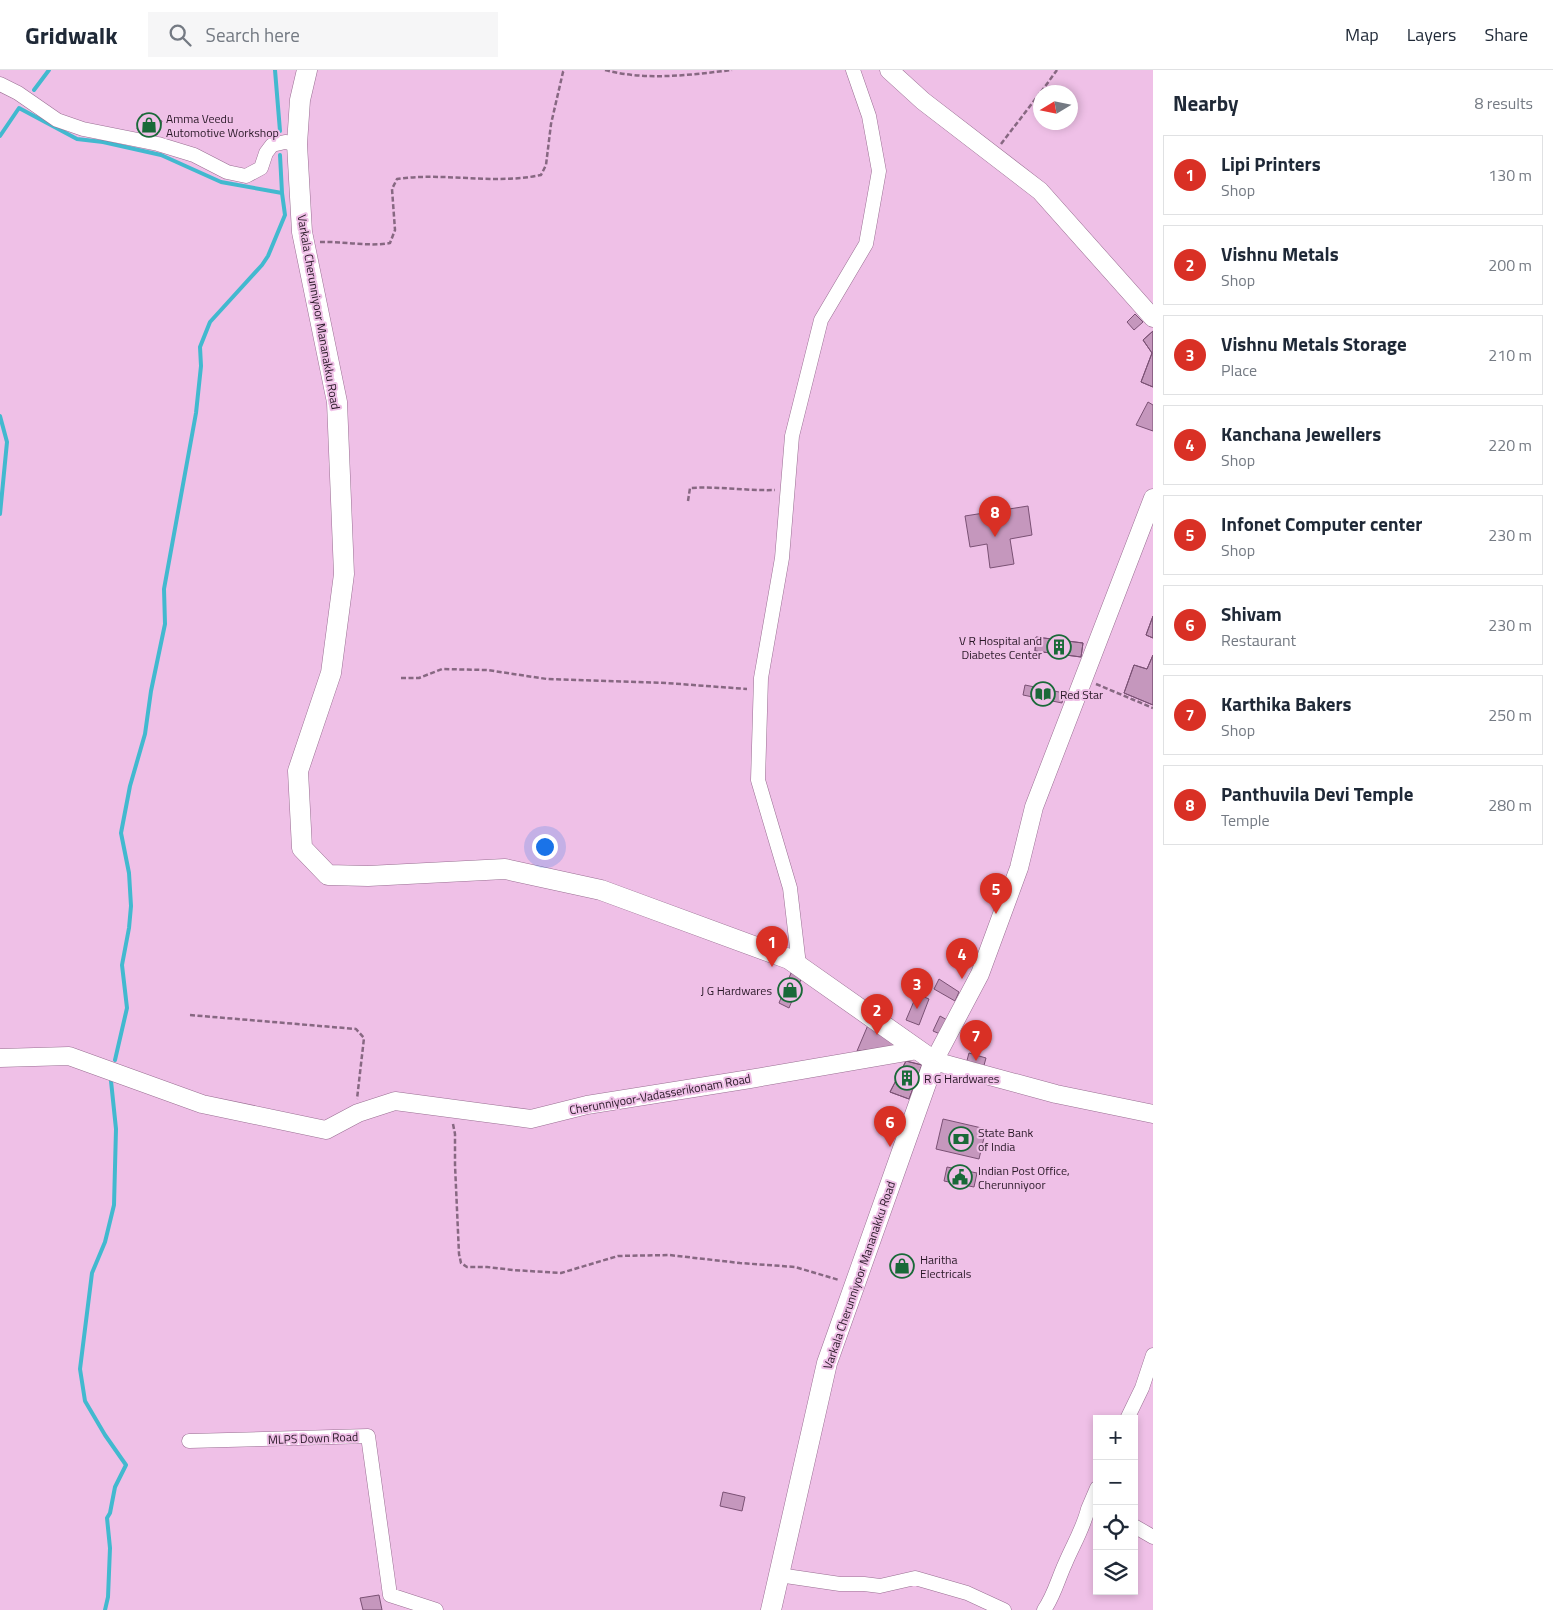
<!DOCTYPE html>
<meta charset="utf-8">
<style>
:root{--surface:#fff;--page:#f6f6f7;--text:#1f2937;--muted:#747a83;--line:#e0e1e3;--accent:#d93025}
body{margin:0;font-family:"Titillium Web",sans-serif;background:var(--page);color:var(--text)}
.controls{position:absolute;right:15px;bottom:15px;display:grid;overflow:hidden;border-radius:0px;box-shadow:0 2px 8px #0003}
.controls button{width:45px;height:45px;display:grid;place-items:center;padding:0;border:0;border-bottom:1px solid var(--line);background:var(--surface);color:var(--text);font:25px sans-serif}
.compass{position:absolute;left:1033px;top:15px;width:45px;height:45px;border-radius:50%;background:var(--surface);box-shadow:0 2px 8px #0003;rotate:260deg}
.you{position:absolute;left:544px;top:776px;width:18px;height:18px;margin:-12px;border:4px solid #fff;border-radius:50%;background:#1a73e8;box-shadow:0 0 0 8px #1a73e833}
.badge{display:grid;place-items:center;width:32px;height:32px;border-radius:50%;background:var(--accent);color:#fff;font-size:16px;font-weight:700}
.pin{position:absolute;translate:-50% -41px;filter:drop-shadow(0 1px 2px #0008)}
.pin::after{content:'';position:absolute;top:26px;width:18px;height:15px;background:inherit;clip-path:polygon(0 0,100% 0,50% 100%)}
.list{margin:0;padding:0;list-style:none}
h2{display:flex;justify-content:space-between;align-items:center;height:65px;margin:0;padding:0 20px;font-size:21px}
h2 small{font-size:16px;font-weight:400;color:var(--muted)}
.list li{display:grid;grid-template-columns:32px 1fr auto;gap:15px;align-items:center;box-sizing:border-box;height:80px;margin:0 10px 10px;padding:0 10px;border:1px solid var(--line);border-radius:0px}
.list b{display:block;font-size:19px;white-space:nowrap}
.list p{margin:0;font-size:16px;white-space:nowrap;color:var(--muted)}
.list em{font-size:16px;font-style:normal;color:var(--muted)}
.icon{flex:none;width:28px;height:28px;fill:none;stroke:currentColor;stroke-width:2;stroke-linecap:round;stroke-linejoin:round}
.map{position:relative;flex:none;width:1153px;height:1540px;overflow:hidden}
header{display:flex;align-items:center;gap:30px;box-sizing:border-box;height:70px;padding:0 25px;background:var(--surface);border-bottom:1px solid var(--line)}
header strong{font-size:24px}
nav{display:flex;gap:28px;margin-inline-start:auto;font-size:18px}
.search{width:350px;height:45px;background:var(--page);display:flex;align-items:center;gap:12px;box-sizing:border-box;padding:0 18px;border-radius:0px;color:var(--muted);font-size:19px}
main{display:flex}
aside{flex:1;background:var(--surface)}
.map>svg:first-child{display:block}
.lines{fill:none;stroke-linecap:round;stroke-linejoin:round}
.stream{stroke:#42b9cf;stroke-width:4}
.building{fill:#c597bd;stroke:#7a5174}
.minor-casing{stroke:#996e92;stroke-width:15}
.tertiary-casing{stroke:#996e92;stroke-width:19}
.secondary-casing{stroke:#996e92;stroke-width:21}
.path{stroke:#876882;stroke-width:2.5;stroke-dasharray:5 2.5;stroke-linecap:butt}
.minor{stroke:#fff;stroke-width:14}
.tertiary{stroke:#fff;stroke-width:18}
.secondary{stroke:#fff;stroke-width:20}
.labels{text-anchor:middle;dominant-baseline:central;stroke-width:4;stroke-linejoin:round;paint-order:stroke}
.poi-label{font-size:12px;fill:#291827;stroke:#efc0e7;text-anchor:start}
.street-label{font-size:12px;fill:#291827;stroke:#efc0e7}
</style>
<header>
<strong>Gridwalk</strong>
<div class="search"><svg class="icon" aria-label="search" viewBox="0 0 24 24"><circle cx="10" cy="10" r="6"/><path d="M15 15l6 6"/></svg>Search here</div>
<nav><a>Map</a><a>Layers</a><a>Share</a></nav>
</header>
<main>
<div class="map">
<svg width="1153" height="1540" viewBox="0 0 1153 1540">
<rect width="100%" height="100%" fill="#efc0e7"/>
<g class="lines">
<path class="stream" d="M275 0 280 61
M34 20 49 0
M0 66 19 38 77 69 103 72 161 85 221 112 282 123 285 145 268 186 262 195 210 252 200 277 201 296 196 343 164 519 165 554 151 621 145 664 130 716 121 763 129 803 131 836 129 858 122 895 127 938 115 990
M280 85 282 123
M0 346 7 372 0 444
M105 1540 108 1527 110 1478 107 1448 110 1443 115 1417 126 1395 105 1365 85 1331 80 1299 92 1203 105 1172 114 1135 116 1059 111 1011"/>
</g>
<path class="building" d="M142 44 162 51 157 65 137 59Z
M1135 244 1143 252 1134 260 1127 252Z
M1153 261V317L1141 312 1152 283 1143 270Z
M1153 261V317L1141 312 1152 283 1143 270Z
M1148 332 1153 335V361L1136 355Z
M1028 436 1032 465 1010 469 1014 494 990 498 987 474 970 477 965 446Z
M1153 546V568L1146 565Z
M1153 546V568L1146 565Z
M1036 567 1083 573 1081 587 1035 581Z
M1036 567 1083 573 1081 587 1035 581Z
M1153 585V635L1124 623 1134 595 1147 599Z
M1153 585V635L1124 623 1134 595 1147 599Z
M1025 615 1064 623 1062 633 1023 625Z
M791 903 802 907 789 938 779 933Z
M939 909 959 922 955 931 934 919Z
M917 924 929 929 919 955 906 950Z
M940 946 947 950 940 964 933 961Z
M868 955 905 976 857 981Z
M969 983 986 988 983 999 966 994Z
M906 991 922 995 909 1029 890 1022Z
M906 991 922 995 909 1029 890 1022Z
M943 1049 986 1059 979 1089 936 1079Z
M947 1097 977 1103 974 1117 944 1111Z
M723 1422 745 1427 742 1441 720 1436Z
M379 1525 382 1540H363L360 1528Z"/>
<g class="lines">
<g class="minor-casing">
<path id="minor" d="M0 14 18 23 57 50 83 59 158 74 194 85 227 102 246 106 261 98 266 83 272 75 285 72 297 74
M799 895 790 818 758 710 761 608 782 488 792 366 821 250 866 174 879 101 869 46 853 0
M1127 1349 1142 1318 1153 1285
M189 1371 368 1366 390 1525 436 1540
M1088 1439 1097 1418
M1134 1456 1153 1467
M779 1505 840 1514H864L880 1516 915 1508 967 1523 1004 1540
M1044 1540C1054 1526 1058 1509 1065 1494 1073 1475 1083 1459 1088 1439H1097"/>
</g>
<g class="tertiary-casing">
<path id="tertiary" d="M889 0 923 31 1040 121 1153 248
M1153 428 1034 737 1019 798 980 904 934 991 1056 1024 1153 1044
M0 988 69 986 202 1034 326 1060 358 1043 395 1031 531 1049 587 1035 750 1009 918 980"/>
</g>
<g class="secondary-casing">
<path id="secondary" d="M307 0 300 30 297 74 302 162 337 332 344 504 331 603 298 701 302 778 328 805 368 806 505 799 601 820 789 889 934 991 827 1293 771 1540"/>
</g>
<path class="path" d="M605 0C647 11 689 5 732 0
M1041 22 1057 0
M1001 74 1040 23
M320 172C343 171 367 177 390 173L395 160 392 119 397 109C444 102 494 115 541 105L546 95 551 54 563 2 565 0
M688 431 690 418C718 416 746 421 775 420
M401 608H419L442 599 487 600 547 609 666 613 747 619
M1096 614 1153 638
M190 945 356 959 364 968 357 1029
M453 1054 455 1064V1095L459 1184 461 1193 467 1197H487L513 1200 561 1203 618 1186 669 1185 740 1193 795 1197 839 1210"/>
<use href="#minor" class="minor"/>
<use href="#tertiary" class="tertiary"/>
<use href="#secondary" class="secondary"/>
</g>
<defs>
<g id="shop-ring" transform="scale(1.25)"><circle r="9.5" fill="#efc0e7" stroke="#196938" stroke-width="1.5"/><path d="M-5-2.5h2.3a2.7 3.5 0 0 1 5.4 0H5L5.5 6h-11ZM-1.5-2.5h3a1.5 2.3 0 0 0-3 0Z" fill="#196938"/></g>
<g id="building-ring" transform="scale(1.25)"><circle r="9.5" fill="#efc0e7" stroke="#196938" stroke-width="1.5"/><path d="M-4-6H4V6H1V3H-1V6H-4ZM-2.5-4.3h1.7v1.8h-1.7ZM.8-4.3h1.7v1.8H.8ZM-2.5-1h1.7V.8h-1.7ZM.8-1h1.7V.8H.8Z" fill="#196938"/></g>
<g id="library-ring" transform="scale(1.25)"><circle r="9.5" fill="#efc0e7" stroke="#196938" stroke-width="1.5"/><path d="M-6-4Q-3-5.5-.7-3.5V5Q-3 3-6 4ZM6-4Q3-5.5 .7-3.5V5Q3 3 6 4Z" fill="#196938"/></g>
<g id="bank-ring" transform="scale(1.25)"><circle r="9.5" fill="#efc0e7" stroke="#196938" stroke-width="1.5"/><path d="M-6-4H6V4H-6ZM0-2.3a2.3 2.3 0 1 0 0 4.6a2.3 2.3 0 1 0 0-4.6Z" fill="#196938"/></g>
<g id="civic-ring" transform="scale(1.25)"><circle r="9.5" fill="#efc0e7" stroke="#196938" stroke-width="1.5"/><path d="M-.6-6.5H3V-4.5H.6V-3L4-1V1h2V6H-6V1h2V-1L-.6-3ZM-1.2 2.5V6h2.4V2.5Z" fill="#196938"/></g>
</defs>
<g fill-rule="evenodd">
<use href="#shop-ring" x="149" y="55"/>
<use href="#building-ring" x="1059" y="577"/>
<use href="#library-ring" x="1043" y="624"/>
<use href="#shop-ring" x="790" y="920"/>
<use href="#building-ring" x="907" y="1008"/>
<use href="#bank-ring" x="961" y="1069"/>
<use href="#civic-ring" x="960" y="1107"/>
<use href="#shop-ring" x="902" y="1196"/>
</g>
<g class="labels">
<g class="poi-label">
<text x="166" y="48">Amma Veedu<tspan x="166" dy="14">Automotive Workshop</tspan></text>
<text x="1042" y="570" text-anchor="end">V R Hospital and<tspan x="1042" dy="14">Diabetes Center</tspan></text>
<text x="1060" y="624">Red Star</text>
<text x="772" y="920" text-anchor="end">J G Hardwares</text>
<text x="924" y="1008">R G Hardwares</text>
<text x="978" y="1062">State Bank<tspan x="978" dy="14">of India</tspan></text>
<text x="978" y="1100">Indian Post Office,<tspan x="978" dy="14">Cherunniyoor</tspan></text>
<text x="920" y="1189">Haritha<tspan x="920" dy="14">Electricals</tspan></text>
</g>
<g class="street-label">
<text transform="translate(319 242) rotate(80)">Varkala Cherunniyoor Mananakku Road</text>
<text transform="translate(660 1024) rotate(-10)">Cherunniyoor-Vadasserikonam Road</text>
<text transform="translate(859 1205) rotate(-71)">Varkala Cherunniyoor Mananakku Road</text>
<text transform="translate(313 1368) rotate(-2)">MLPS Down Road</text>
</g>
</g>
</svg>
<div class="controls">
<button>+</button>
<button>−</button>
<button><svg class="icon" aria-label="locate" viewBox="0 0 24 24"><circle cx="12" cy="12" r="6"/><path d="M12 2v4M12 18v4M2 12h4M18 12h4"/></svg></button>
<button><svg class="icon" aria-label="layers" viewBox="0 0 24 24"><path d="M12 4l9 5-9 5-9-5zM3 14l9 5 9-5"/></svg></button>
</div>
<svg class="compass" viewBox="-18 -18 36 36"><path d="M0-13l5 13h-10z" fill="#e53935"/><path d="M0 13l5-13h-10z" fill="#747a83"/></svg>
<div class="you"></div>
<div class="pin badge" style="left:772px;top:897px">1</div>
<div class="pin badge" style="left:877px;top:965px">2</div>
<div class="pin badge" style="left:917px;top:939px">3</div>
<div class="pin badge" style="left:962px;top:909px">4</div>
<div class="pin badge" style="left:996px;top:844px">5</div>
<div class="pin badge" style="left:890px;top:1077px">6</div>
<div class="pin badge" style="left:976px;top:991px">7</div>
<div class="pin badge" style="left:995px;top:467px">8</div>
</div>
<aside>
<h2>Nearby<small>8 results</small></h2>
<ul class="list">
<li><span class="badge">1</span><div><b>Lipi Printers</b><p>Shop</p></div><em>130 m</em></li>
<li><span class="badge">2</span><div><b>Vishnu Metals</b><p>Shop</p></div><em>200 m</em></li>
<li><span class="badge">3</span><div><b>Vishnu Metals Storage</b><p>Place</p></div><em>210 m</em></li>
<li><span class="badge">4</span><div><b>Kanchana Jewellers</b><p>Shop</p></div><em>220 m</em></li>
<li><span class="badge">5</span><div><b>Infonet Computer center</b><p>Shop</p></div><em>230 m</em></li>
<li><span class="badge">6</span><div><b>Shivam</b><p>Restaurant</p></div><em>230 m</em></li>
<li><span class="badge">7</span><div><b>Karthika Bakers</b><p>Shop</p></div><em>250 m</em></li>
<li><span class="badge">8</span><div><b>Panthuvila Devi Temple</b><p>Temple</p></div><em>280 m</em></li>
</ul>
</aside>
</main>
